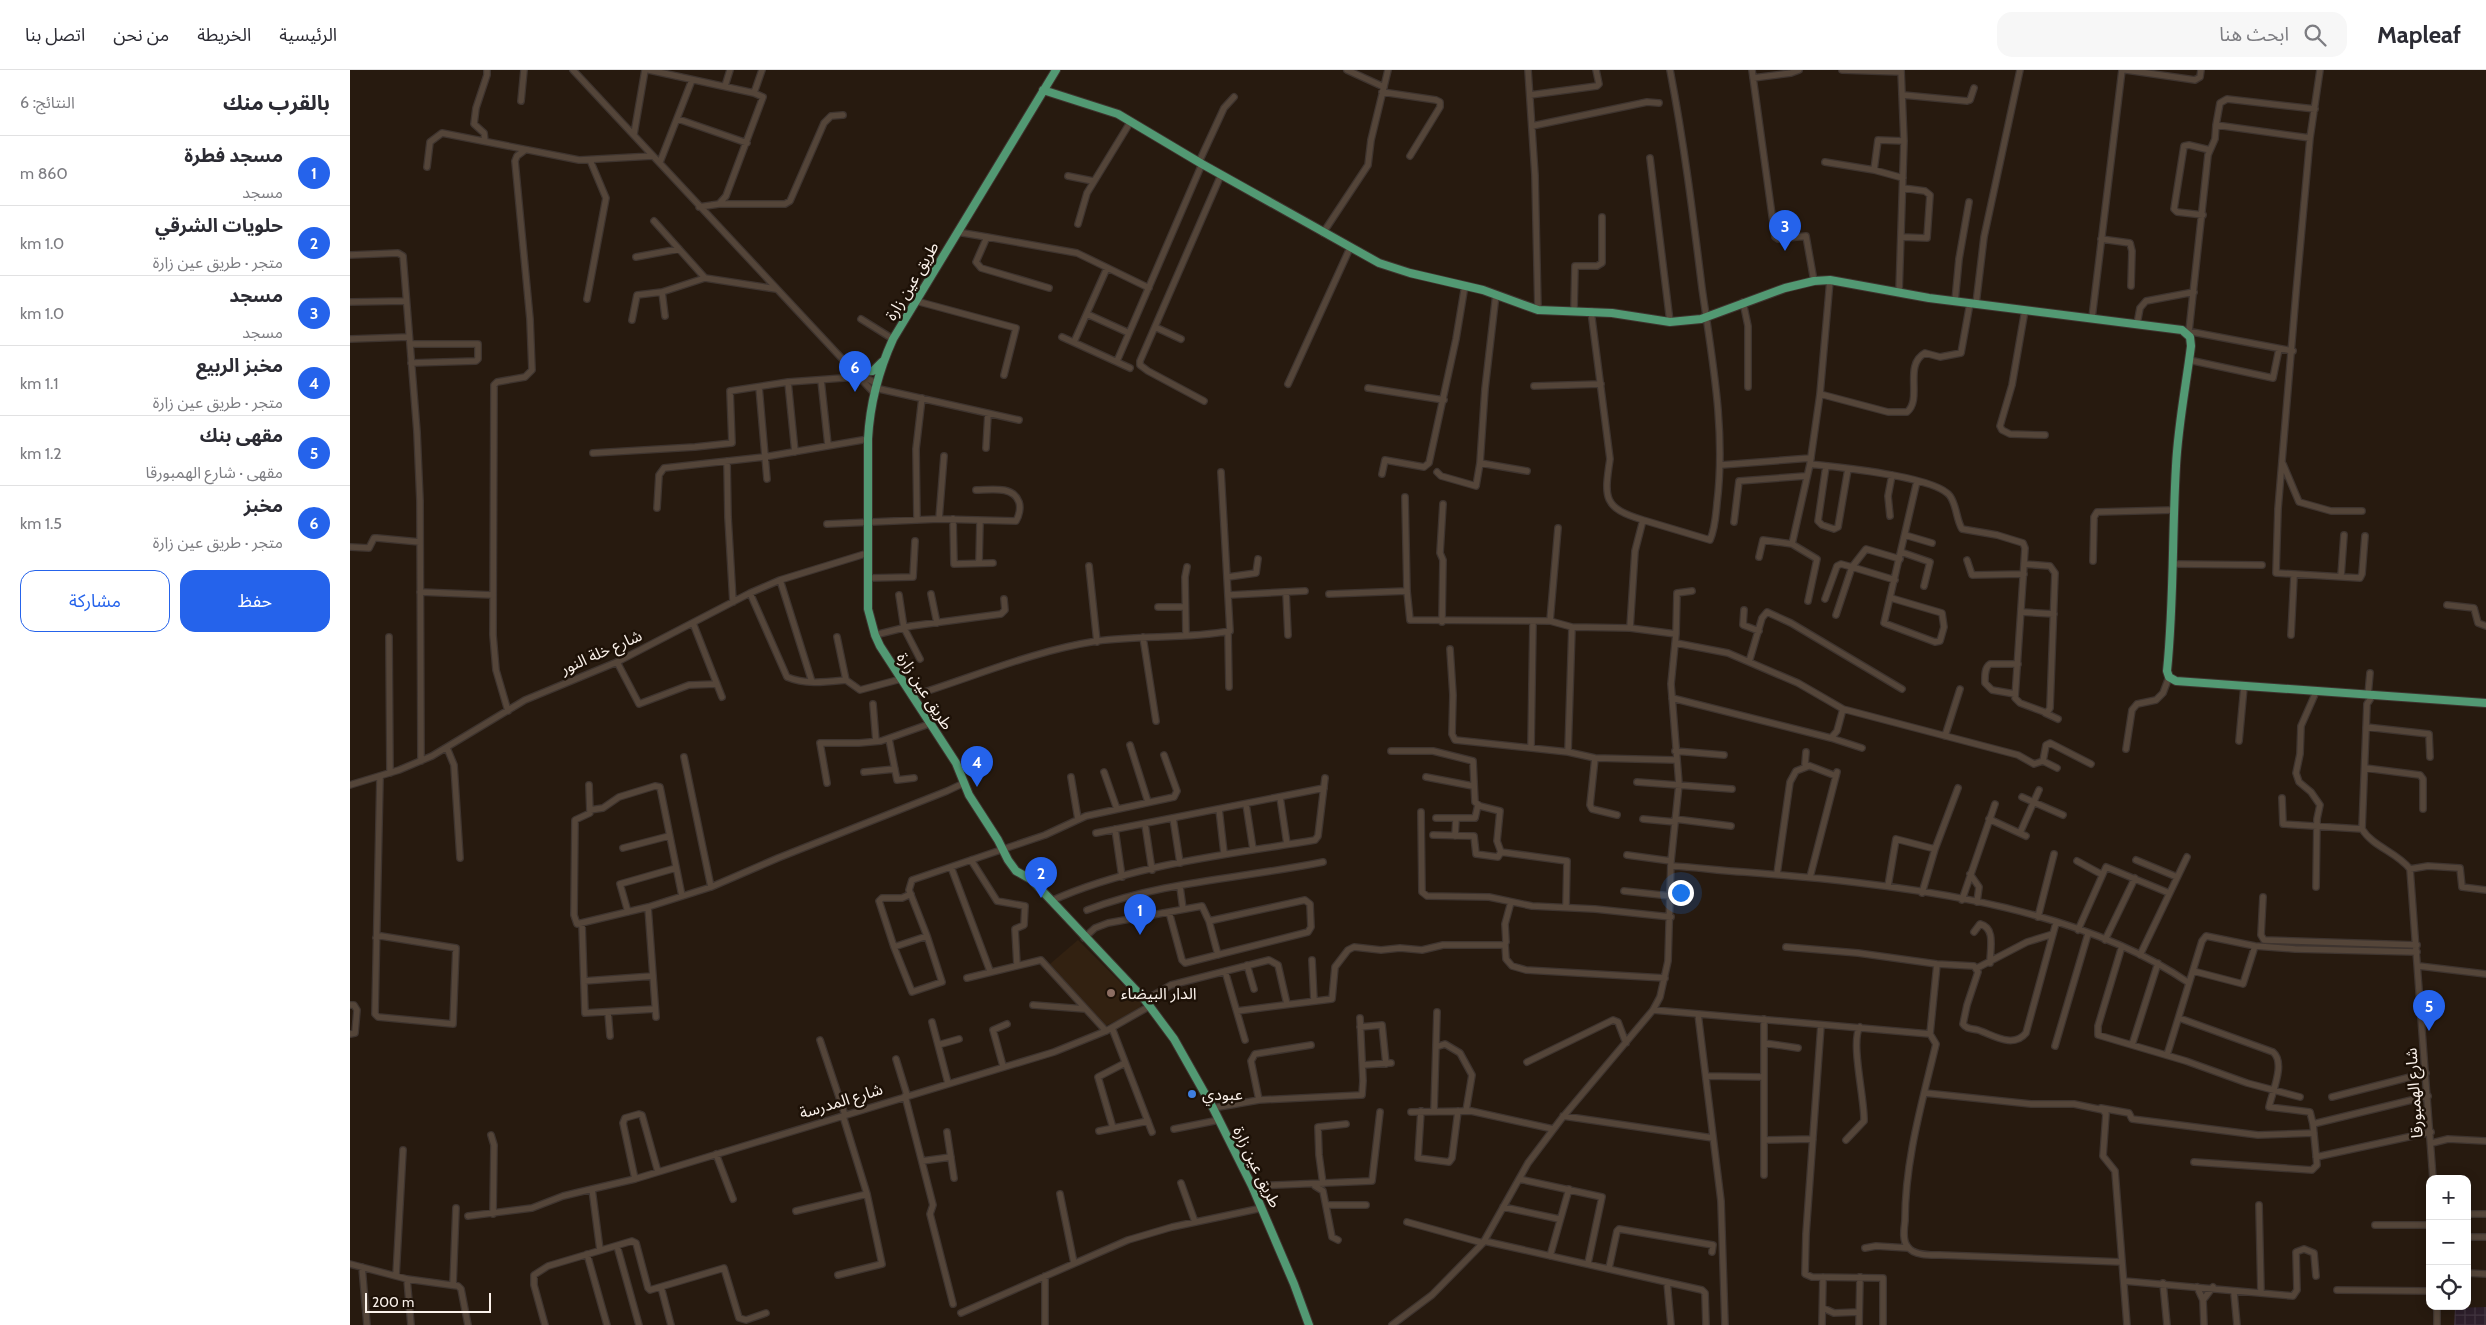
<!DOCTYPE html>
<html lang="ar">
<meta charset="utf-8">
<style>
:root{--surface:#fff;--page:#f7f7f7;--text:#2b2b33;--muted:#7c7c81;--line:#e1e1e2;--accent:#2563eb}
body{margin:0;font-family:Cabin,"Noto Sans Arabic",sans-serif;background:var(--page);color:var(--text);direction:rtl}
.controls{position:absolute;right:15px;bottom:15px;display:grid;overflow:hidden;border-radius:10px;box-shadow:0 2px 12px #0003}
.controls button{width:45px;height:45px;display:grid;place-items:center;padding:0;border:0;border-bottom:1px solid var(--line);background:var(--surface);color:var(--text);font:25px sans-serif}
.scale{position:absolute;left:15px;bottom:12px;width:126px;box-sizing:border-box;padding-left:5px;border:2px solid #fbf2eb;border-top:0;font-size:14px;line-height:18px;white-space:nowrap;color:#fbf2eb;-webkit-text-stroke:4px #1d1107;paint-order:stroke}
.you{position:absolute;left:1330px;top:822px;width:18px;height:18px;margin:-12px;border:4px solid #fff;border-radius:50%;background:#1a73e8;box-shadow:0 0 0 8px #1a73e833}
.badge{display:grid;place-items:center;width:32px;height:32px;border-radius:50%;background:var(--accent);color:#fff;font-size:16px;font-weight:700}
.pin{position:absolute;translate:-50% -41px;filter:drop-shadow(0 1px 2px #0008)}
.pin::after{content:'';position:absolute;top:26px;width:18px;height:15px;background:inherit;clip-path:polygon(0 0,100% 0,50% 100%)}
.list{margin:0;padding:0;list-style:none}
h2{display:flex;justify-content:space-between;align-items:center;height:65px;margin:0;padding:0 20px;font-size:21px}
h2 small{font-size:16px;font-weight:400;color:var(--muted)}
.list li{display:grid;grid-template-columns:32px 1fr auto;gap:15px;align-items:center;box-sizing:border-box;height:70px;padding:0 20px;border-top:1px solid var(--line)}
.list b{display:block;font-size:19px;white-space:nowrap}
.list p{margin:0;font-size:16px;white-space:nowrap;color:var(--muted)}
.list em{font-size:16px;font-style:normal;color:var(--muted)}
.actions{display:flex;gap:10px;padding:15px 20px}
.actions a{flex:1;padding:11px 0;border:1px solid var(--accent);border-radius:15px;text-align:center;font-size:18px;color:var(--accent)}
.actions .main{background:var(--accent);color:#fff}
.icon{flex:none;width:28px;height:28px;fill:none;stroke:currentColor;stroke-width:2;stroke-linecap:round;stroke-linejoin:round}
.map{position:relative;flex:none;width:2136px;height:1255px;overflow:hidden;direction:ltr}
header{display:flex;align-items:center;gap:30px;box-sizing:border-box;height:70px;padding:0 25px;background:var(--surface);border-bottom:1px solid var(--line)}
header strong{font-size:24px}
nav{display:flex;gap:28px;margin-inline-start:auto;font-size:18px}
.search{width:350px;height:45px;background:var(--page);display:flex;align-items:center;gap:12px;box-sizing:border-box;padding:0 18px;border-radius:15px;color:var(--muted);font-size:19px}
main{display:flex}
aside{flex:1;background:var(--surface)}
.map>svg:first-child{display:block}
.built{fill:#322111}
.industrial{fill:url(#industrial-grid)}
.lines{fill:none;stroke-linecap:round;stroke-linejoin:round}
.minor-casing{stroke:#3e342f;stroke-width:8}
.major-casing{stroke:#3e342f;stroke-width:10}
.minor{stroke:#544539;stroke-width:5.5}
.major{stroke:#529973;stroke-width:8}
.education-dot{fill:#8d6e63;stroke:#1d1107;stroke-width:2}
.shop-dot{fill:#3f7fe0;stroke:#1d1107;stroke-width:2}
.labels{text-anchor:middle;dominant-baseline:central;stroke-width:5;stroke-linejoin:round;paint-order:stroke}
.street-label{font-size:16px;fill:#fbf2eb;stroke:#1d1107}
.poi-label{font-size:16px;fill:#fbf2eb;stroke:#1d1107;text-anchor:start}
</style>
<header>
<strong>Mapleaf</strong>
<div class="search"><svg class="icon" aria-label="search" viewBox="0 0 24 24"><circle cx="10" cy="10" r="6"/><path d="M15 15l6 6"/></svg>ابحث هنا</div>
<nav><a>الرئيسية</a><a>الخريطة</a><a>من نحن</a><a>اتصل بنا</a></nav>
</header>
<main>
<div class="map">
<svg width="2136" height="1255" viewBox="0 0 2136 1255">
<defs>
<pattern id="industrial-grid" width="8" height="8" patternUnits="userSpaceOnUse" patternTransform="scale(1.25)"><rect width="8" height="8" fill="#2d1f2b"/><path d="M0 4h8M4 0v8" fill="none" stroke="#423540"/></pattern>
</defs>
<rect width="100%" height="100%" fill="#271a0f"/>
<path class="built" d="M728 870 791 933 790 940 755 956 700 894Z"/>
<path class="industrial" d="M2136 1237V1255H2104L2105 1238Z"/>
<g class="lines">
<g class="minor-casing">
<path id="minor" d="M223 0 524 323
M299 0 404 23 413 27 376 126 369 134 349 137
M997 0 1034 17
M1178 0 1185 105 1188 240
M1402 0 1425 167 1428 169 1456 166 1464 211
M1492 0 1551 2
M1776 0 1845 10 1850 7 1851 0
M1970 0 1960 68 1946 223 1928 439 1926 503 2010 508 2012 504 2015 466
M1403 8 1441 3 1449 0
M375 16 380 0
M1032 22 1086 30 1090 32V37L1060 86
M404 23 412 0
M1180 25 1247 16 1249 14 1246 0
M1553 25 1617 31 1620 30 1624 18
M171 31 174 0
M328 49 397 73
M1866 55 1870 33 1877 29 1965 39
M1182 56 1297 32 1309 33
M284 64 295 0
M135 71 134 63 124 54 126 38 137 5V0
M1300 88 1320 252
M310 92 342 10
M849 92 874 38 884 27
M1475 92 1524 100 1553 108
M77 97 80 72 92 63 229 90 303 86
M1524 100 1528 70 1554 71
M718 106 743 111
M369 134H435L440 131 474 53 481 46 493 45
M1853 145 1827 142 1824 139 1834 76 1839 75 1860 80
M304 151 355 208
M728 154 737 123 781 51
M607 162 637 167 626 192 631 198 699 218
M973 163 1018 95 1021 70 1038 0
M637 167 727 183 799 218
M1552 167 1577 168 1580 125 1575 121 1553 118
M1751 169 1780 173 1782 181 1781 216
M0 185 48 183 53 186 67 362 70 431 71 691
M286 187 329 179
M1480 210 1470 324 1460 394C1486 397 1586 406 1600 426 1607 436 1606 449 1612 459L1647 465 1673 473 1675 478 1674 494 1665 628 1670 633 1697 643 1700 638 1705 503 1700 496 1674 494
M312 222 315 246
M1549 223 1554 71 1551 0
M1146 224 1135 319 1130 393 1177 401
M237 229 256 128 240 90
M566 231 666 258 654 305
M1605 231 1609 189 1619 132
M0 232 56 231
M1393 232 1398 256V317
M1626 234 1634 167 1670 0
M1675 240 1662 315 1650 356 1652 360 1660 364 1695 365
M1224 241 1225 196H1247L1252 193V147
M1241 241 1260 389C1254 428 1253 438 1293 450
M737 244 779 263
M1742 248 1772 0
M511 249 543 269
M282 250 287 225 312 222 355 208 426 219
M1787 254 1790 238 1796 231 1844 222
M805 257 831 269
M1837 261 1943 281
M1839 261 1858 85 1865 69 1866 55 1960 68
M712 267 780 298
M0 269 59 267
M724 272 757 198
M60 274H128V289L126 291 61 293
M1839 290 1923 308 1929 279
M767 291 852 94
M506 303 526 313
M471 310 478 375
M438 312 445 382
M938 314 1000 178
M1184 316 1251 314
M409 317 417 409
M525 318 669 350
M1018 318 1094 330
M1470 324 1538 342H1557C1573 329 1553 295 1575 283L1590 287 1611 283 1620 233
M854 331 798 301 790 295V291L871 105
M636 378 638 344
M243 383 345 377 382 373 380 321 438 312 507 307
M377 391 378 447 383 532
M1933 394 1949 432 1981 441H2012
M1371 395 1461 388
M1476 396 1468 451 1472 455 1484 459 1488 457 1498 399
M1087 402 1091 406 1126 416 1130 393
M1032 404 1035 390 1074 397 1079 393 1106 269 1115 215
M307 438 309 405 314 398 414 387 518 369
M1540 446 1538 426 1542 405
M589 449 594 386
M603 449 604 494 643 493
M567 450 566 379 572 328
M1384 452 1389 411 1455 406
M477 454 589 449 666 451C669 446 671 438 669 432 663 415 639 420 626 420
M1555 465 1582 473
M0 477 19 478 24 468H27L70 472
M1551 482 1580 492 1574 516
M1409 487 1413 470 1442 474
M1617 490 1622 505 1674 504
M1743 491 1744 447 1747 442 1824 440
M629 493 630 451
M1824 494 1912 495
M739 496 747 572
M1991 506 1994 465
M878 507 906 503 908 489
M518 508 563 507 565 471
M430 510 462 612
M70 522 143 525
M936 522 938 565
M400 523 437 607C456 615 476 612 496 610L510 620 551 609
M581 524 587 553
M979 524 1057 521
M549 525 554 558 570 589
M879 525 955 521
M1541 528 1592 543 1594 557 1590 571 1585 572 1534 553 1567 411
M1475 529 1487 496 1491 494 1502 497 1516 479 1550 489
M1458 531 1467 489 1442 474 1460 394
M2097 535 2124 538 2128 553 2136 556
M808 537H835
M1394 540 1393 555 1409 561
M1671 542 1704 544
M1486 545 1502 497 1545 510
M1200 551 1208 458
M1092 552 1093 490 1090 483 1093 434
M343 553 372 627
M1280 558 1285 481 1293 450 1360 470C1365 459 1366 444 1367 433 1376 360 1362 289 1352 218 1343 145 1334 72 1320 0
M878 562 879 617
M1326 564 1327 523 1342 521
M525 565 561 556 651 544 655 540 654 529
M836 565 835 507 837 497
M1941 565 1944 506
M39 567 40 703
M487 567 496 610
M793 567 806 651
M1326 573 1378 583 1448 613 1493 639 1668 685 1684 694 1693 691 1707 698
M1100 579 1103 625 1102 664 1105 670 1218 682 1245 688 1326 690
M267 592 289 634 339 615 367 614
M1399 592 1412 548 1417 542 1441 553 1552 619
M1665 624 1642 620 1635 613C1635 607 1634 598 1640 594H1668
M2018 625 2020 603
M2023 625 2017 634 2012 759C2023 777 2047 782 2060 799L2083 1109
M562 626C624 607 682 581 747 571 791 565 837 569 880 561L871 402
M1322 628 1481 668 1487 661 1493 639
M523 634 526 671
M158 641 146 600 143 565 144 315 147 312 175 307 182 300 180 249 165 91 167 86 175 80
M1695 643 1708 649
M2016 657 2079 664 2080 687
M1595 666 1610 619
M1481 668 1512 678
M539 669 547 710 564 708
M1889 671 1894 617
M780 675 798 732
M97 678 104 695 110 788
M1181 678 1183 552
M1776 679 1782 640 1787 634 1806 630 1813 623 1819 607
M1041 681H1083L1123 691 1125 732 1130 736 1150 741 1147 771 1151 782 1217 791 1216 837
M1325 681 1374 685
M1218 682 1222 557
M1456 682 1455 694 1486 706
M334 687 361 817
M1245 688 1240 735 1242 739 1267 745
M1693 691 1696 675 1700 673 1741 694
M2015 698 2070 705 2073 709V739
M514 702 545 699
M754 702 767 739
M721 707 728 749
M1076 707 1123 716
M1287 712 1382 719
M477 713 470 673H509L531 671 579 654
M0 715 49 700 82 686 175 630 267 592 400 523 430 510 518 483
M239 715 240 743 225 750 224 845 227 854 298 837 361 817 428 788 597 721 614 713
M930 727 937 774
M1672 727 1713 745
M1932 728 1933 754 2012 759
M896 734 903 779
M869 739 874 783
M240 740 253 738 269 727 305 716 310 717 332 826
M1071 742 1072 822 1077 826 1139 827 1182 836 1245 839 1321 847
M823 748 830 793
M1086 748H1125L1128 735
M1293 749 1325 752
M1325 749 1381 756
M1639 749 1676 766
M795 754 802 800
M765 759 772 807
M746 763 974 718
M1670 763 1689 720
M1083 765 1124 766 1126 784 1148 787 1151 782
M1105 766 1106 749
M273 778 319 766
M1277 785 1321 791
M621 790 647 831 675 836 674 855 665 859 667 895
M1786 790 1827 807
M1727 791 1751 804
M1322 796C1346 797 1370 801 1394 802 1535 813 1720 831 1839 913
M601 797 640 901
M2060 799 2078 796 2110 798 2112 817 2136 820
M1427 804 1440 712 1446 701 1459 696
M1620 804 1629 817 1627 832
M1460 807 1487 702
M1538 816 1546 769 1585 779
M830 817 833 839
M1966 817 1967 749 1970 735 1961 722 1949 712 1946 703 1950 684 1951 656 1966 622
M1274 821 1321 826
M1572 823 1585 779 1608 718
M1913 827 1911 865 1914 870 2067 875
M1612 830 1645 734
M701 831C783 794 877 785 965 770L968 766 975 708
M298 837 306 947
M737 840C813 811 895 808 973 792
M278 842 270 814 326 798
M819 842 832 890 835 893 958 862 961 857 960 834 955 830 859 851
M1688 847 1704 784
M232 854 235 943 305 939
M1728 860 1756 797 1819 823
M1624 862 1630 854C1646 858 1640 879 1640 893
M577 866 559 820 562 810 695 765 736 746 824 727 827 721 814 685
M26 868 31 866 106 878 103 954 28 947 25 944 30 707
M734 868 745 858 758 853 852 836 859 851 868 885
M1755 870 1785 808
M1155 874 1156 889 1162 896 1176 900 1315 908
M1772 876 1748 956V965L1836 991 1897 1013 1950 1027
M544 877 577 866 592 912 562 922 544 877 529 831 532 828H552L561 824
M1436 877 1508 883 1587 894 1624 896 1628 902 1617 935 1613 954C1617 960 1622 958 1628 960 1643 965 1663 979 1676 963L1706 853
M1790 885 1837 787
M962 890 964 931
M897 895 904 919
M2069 896 2136 904
M1627 898 1677 872 1703 864
M875 901 895 970
M1843 901 1893 914 1905 876
M617 908 691 890 756 961
M234 911 303 906
M795 930 821 915 919 890 928 895 937 934
M0 935H4L7 940 5 963 0 964
M683 935 735 939
M1303 940 1580 964 1586 974C1572 1033 1555 1090 1555 1151 1554 1159 1552 1171 1558 1177 1564 1186 1581 1185 1590 1185L1772 1192
M887 941 982 929 985 897 998 880 1004 877 1031 880 1050 878 1072 880 1093 875H1154L1156 872 1155 854 1161 832
M258 942 260 966
M1348 944 1371 1131 1375 1255
M1829 948 1923 982C1936 993 1922 1022 1919 1037L1960 1042 1963 1054 2078 1026
M582 952 598 1013
M1471 955 1456 1164 1455 1204 1462 1207 1533 1208V1255
M1010 957 1032 955 1036 994
M762 958 802 1062
M1580 964 1587 894
M470 970 495 1045
M1414 973 1448 978
M588 975 609 969
M1782 975 1808 893
M1705 976 1738 864
M1086 977 1095 974 1110 983 1122 1005 1116 1041
M1817 985 1852 871 1856 866 1905 876 1945 879 2067 882
M546 989 557 1025
M1177 992 1263 950 1268 952 1276 973
M1013 995 1041 993
M653 996 643 960 657 954
M1356 1006 1414 1007
M1575 1023 1681 1034H1724L1753 1040 1756 1044 1753 1086 1765 1101 1777 1255
M555 1026 583 1135 580 1144 603 1234
M1982 1027 2076 1003
M909 1030 901 991 905 984 961 975
M863 1038 909 1030 1012 1025 1013 1011 1010 948
M1751 1038 1779 1043 1782 1049 1908 1065 1964 1063
M1071 1041 1068 1088 1099 1092 1102 1088 1108 1041
M1084 1041 1087 942
M1061 1042 1121 1041 1203 1059
M1213 1046 1363 1068
M763 1058 748 1007 775 993
M824 1059 869 1050
M749 1061 798 1051
M597 1062 604 1108
M141 1065 144 1075 143 1144
M1414 1070 1463 1069
M1496 1070 1514 1051C1515 1030 1500 971 1510 957
M2082 1073 2098 1069 2136 1071
M366 1084 383 1129
M1966 1087 2081 1062
M572 1091 601 1087
M1844 1092 1962 1100 1967 1095 1963 1054
M1414 1105V949
M285 1109 273 1053 275 1048 289 1044 292 1045 308 1102
M1169 1109 1252 1127 1238 1193
M831 1113 845 1152
M973 1114 969 1085 968 1057 996 1054
M902 1116 1022 1111 1030 1042
M965 1116 973 1121 982 1167 988 1170
M710 1124 724 1193
M977 1135H1016
M1909 1135 1911 1223
M1153 1137 1209 1149
M446 1141 517 1124
M2117 1144H2136
M118 1146 182 1138 213 1126 242 1119
M1057 1152 1133 1173
M2025 1155H2080
M2117 1167H2136
M1134 1171 1352 1220 1355 1223 1356 1255
M267 1176 289 1255
M1515 1178 1526 1176 1558 1178
M250 1180 242 1119 285 1109 704 982 756 961 800 936
M237 1184 257 1255
M1200 1186 1219 1119
M0 1194 57 1209 108 1216 111 1219 118 1255
M12 1197 17 1255
M1259 1198 1267 1161 1269 1159 1363 1175 1362 1182
M2117 1203 2136 1204
M488 1205 532 1194 517 1124 493 1046
M46 1206 53 1080
M57 1209 61 1255
M1774 1211 1943 1226 1947 1220 1946 1182 1954 1179 1964 1183 1966 1206
M1317 1212 1321 1255
M1813 1213 1817 1255
M103 1215 106 1138
M311 1217 321 1255
M1847 1217 1853 1230 1854 1255
M1987 1220 2080 1221
M1884 1223 1887 1255
M1853 1230 1863 1217
M2087 1236V1255
M1473 1238 1484 1243 1509 1242
M611 1243 778 1170 822 1157 912 1138
M195 1255 184 1215V1205L198 1196 282 1171 286 1173 298 1218 300 1220 374 1198 389 1248 396 1250 416 1243
M695 1255V1206
M1042 1255 1082 1225 1133 1173 1178 1093 1212 1048 1303 940 1310 927 1318 891 1321 791 1329 714 1321 614 1326 564 1280 558 1222 557 1200 551 1060 550 1057 521 1055 427
M1472 1255 1473 1207
M1509 1255 1510 1207"/>
</g>
<g class="major-casing">
<path id="major" d="M706 0 543 269C528 302 520 333 518 369V539L525 565 530 576 606 693 619 725 648 770 658 790 666 801 682 810 795 930 824 969 863 1038 902 1116 944 1214 959 1255
M693 20 768 44 852 94 1029 193 1060 203 1133 220 1188 240 1262 243 1320 252 1351 249 1435 218 1464 211 1480 210 1579 228 1832 260 1840 267 1841 276C1836 316 1828 355 1826 396 1822 464 1824 533 1817 601L1819 607 1826 611 2136 633
M506 302 523 301 532 292"/>
</g>
<use href="#minor" class="minor"/>
<use href="#major" class="major"/>
</g>
<circle class="education-dot" cx="761" cy="923" r="5"/>
<circle class="shop-dot" cx="842" cy="1024" r="5"/>
<g class="labels">
<g class="street-label">
<text transform="translate(562 211) rotate(-59)">طريق عين زارة</text>
<text transform="translate(251 582) rotate(-24)">شارع خلة النور</text>
<text transform="translate(575 621) rotate(57)">طريق عين زارة</text>
<text transform="translate(2064 1023) rotate(-94)">شارع الهمبورقا</text>
<text transform="translate(491 1031) rotate(-17)">شارع المدرسة</text>
<text transform="translate(907 1097) rotate(64)">طريق عين زارة</text>
</g>
<g class="poi-label">
<text x="771" y="923">الدار البيضاء</text>
<text x="852" y="1024">عبودي</text>
</g>
</g>
</svg>
<div class="controls">
<button>+</button>
<button>−</button>
<button><svg class="icon" aria-label="locate" viewBox="0 0 24 24"><circle cx="12" cy="12" r="6"/><path d="M12 2v4M12 18v4M2 12h4M18 12h4"/></svg></button>
</div>
<div class="scale">200 m</div>
<div class="you"></div>
<div class="pin badge" style="left:790px;top:865px">1</div>
<div class="pin badge" style="left:691px;top:828px">2</div>
<div class="pin badge" style="left:1435px;top:181px">3</div>
<div class="pin badge" style="left:627px;top:717px">4</div>
<div class="pin badge" style="left:2079px;top:961px">5</div>
<div class="pin badge" style="left:505px;top:322px">6</div>
</div>
<aside>
<h2>بالقرب منك<small>النتائج: 6</small></h2>
<ul class="list">
<li><span class="badge">1</span><div><b>مسجد فطرة</b><p>مسجد</p></div><em>860 m</em></li>
<li><span class="badge">2</span><div><b>حلويات الشرقي</b><p>متجر · طريق عين زارة</p></div><em>1.0 km</em></li>
<li><span class="badge">3</span><div><b>مسجد</b><p>مسجد</p></div><em>1.0 km</em></li>
<li><span class="badge">4</span><div><b>مخبز الربيع</b><p>متجر · طريق عين زارة</p></div><em>1.1 km</em></li>
<li><span class="badge">5</span><div><b>مقهى بنك</b><p>مقهى · شارع الهمبورقا</p></div><em>1.2 km</em></li>
<li><span class="badge">6</span><div><b>مخبز</b><p>متجر · طريق عين زارة</p></div><em>1.5 km</em></li>
</ul>
<div class="actions"><a class="main">حفظ</a><a>مشاركة</a></div>
</aside>
</main>
